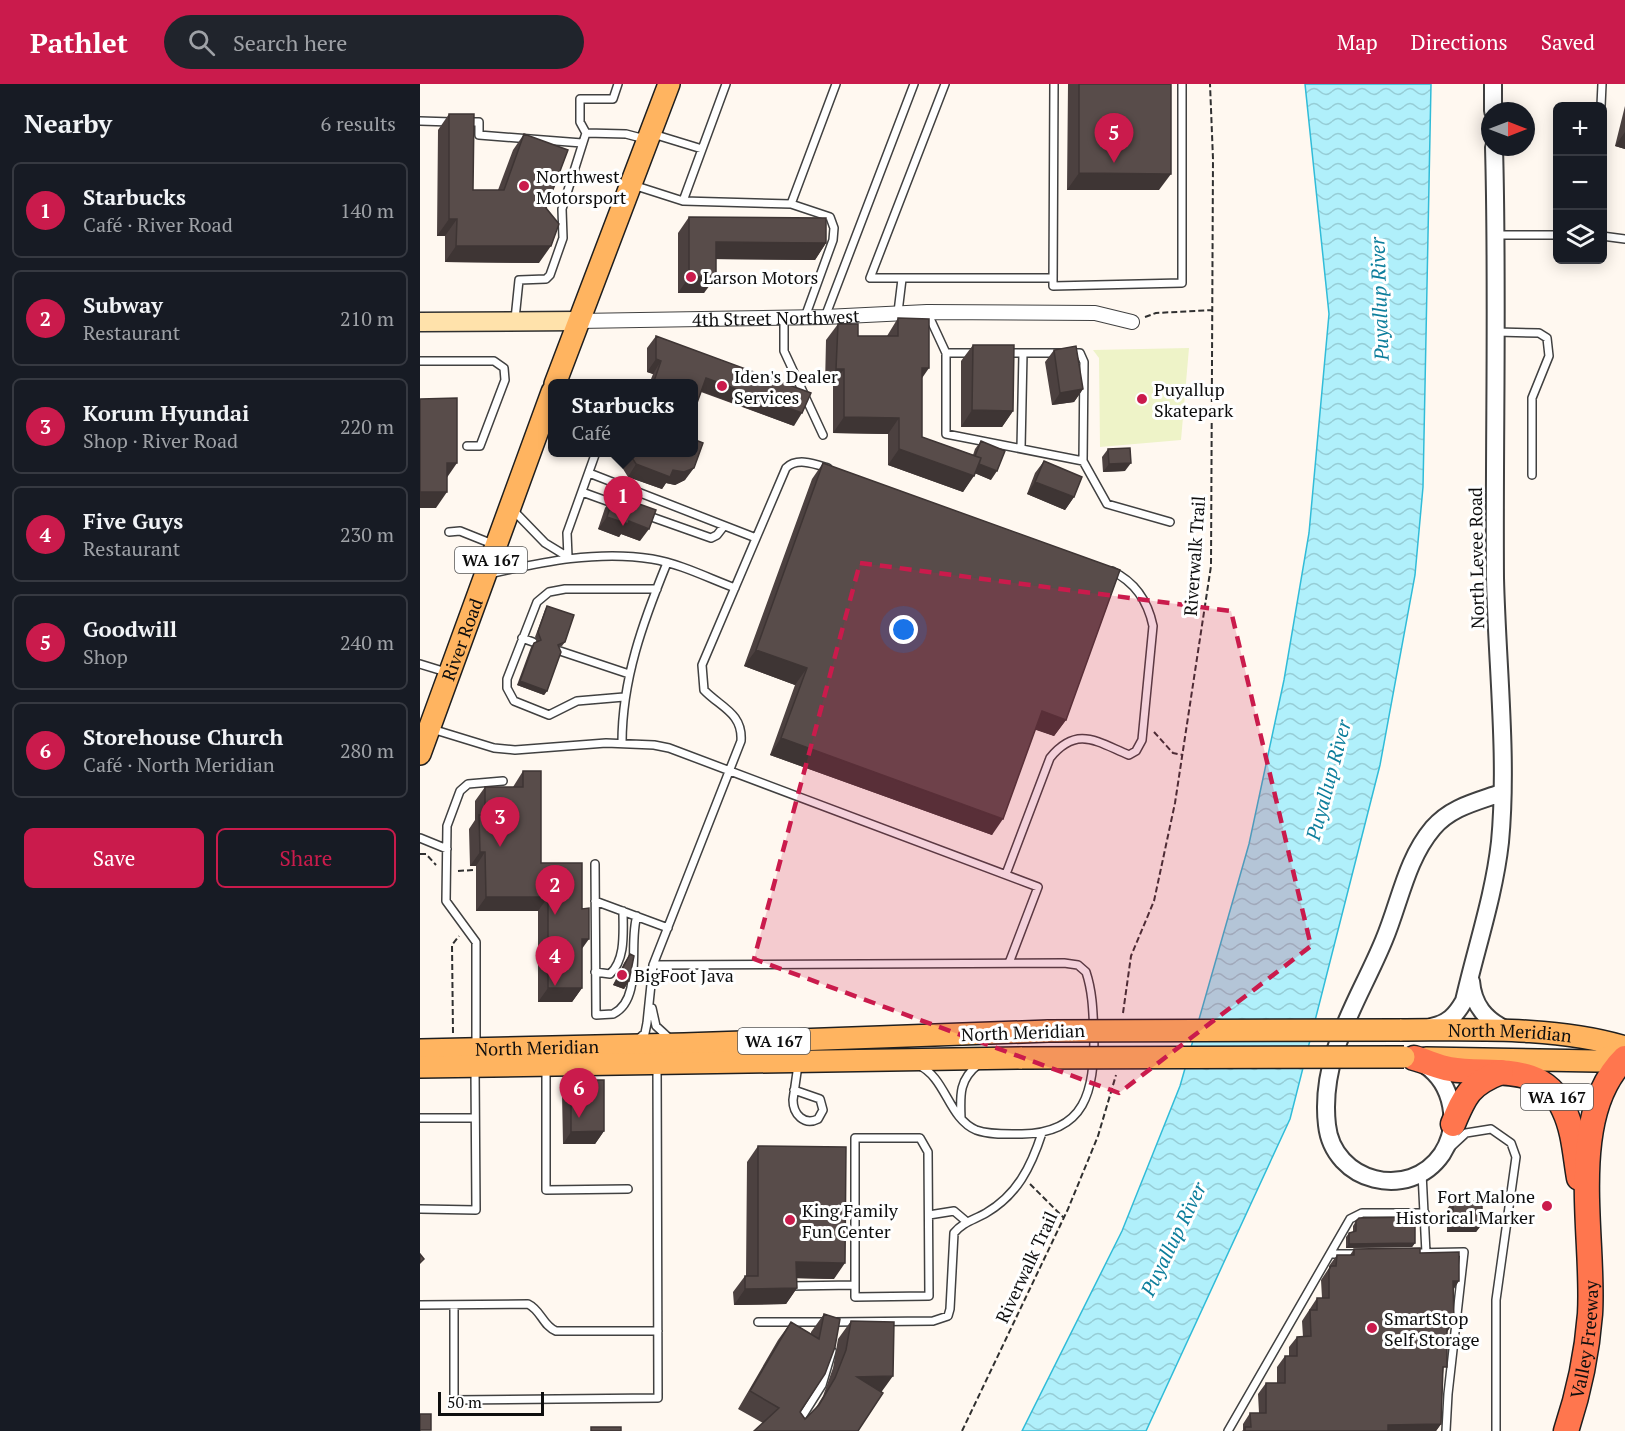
<!DOCTYPE html>
<meta charset="utf-8">
<style>
:root{--surface:#171b24;--page:#20242c;--text:#f1f3f6;--muted:#9ea1a6;--line:#363941;--accent:#ca1b4c}
body{margin:0;font-family:"PT Serif",serif;background:var(--page);color:var(--text)}
.controls{position:absolute;right:18px;top:18px;display:grid;overflow:hidden;border-radius:9px;box-shadow:0 3px 15px #0003}
.controls button{width:54px;height:54px;display:grid;place-items:center;padding:0;border:0;border-bottom:2px solid var(--line);background:var(--surface);color:var(--text);font:30px sans-serif}
.compass{position:absolute;left:1061px;top:18px;width:54px;height:54px;border-radius:50%;background:var(--surface);box-shadow:0 3px 15px #0003;rotate:90deg}
.scale{position:absolute;left:18px;bottom:15px;width:106px;box-sizing:border-box;padding-left:6px;border:3px solid #0e0e0e;border-top:0;font-size:16px;line-height:21px;white-space:nowrap;color:#0e0e0e;-webkit-text-stroke:4px #fff;paint-order:stroke}
.you{position:absolute;left:484px;top:546px;width:21px;height:21px;margin:-15px;border:4px solid #fff;border-radius:50%;background:#1a73e8;box-shadow:0 0 0 9px #1a73e833}
.badge{display:grid;place-items:center;width:39px;height:39px;border-radius:50%;background:var(--accent);color:#fff;font-size:20px;font-weight:700}
.pin{position:absolute;translate:-50% -50px;filter:drop-shadow(0 2px 3px #0008)}
.pin::after{content:'';position:absolute;top:32px;width:21px;height:18px;background:inherit;clip-path:polygon(0 0,100% 0,50% 100%)}
.popup{position:absolute;left:128px;top:295px;width:150px;height:78px;box-sizing:border-box;display:grid;place-content:center;border-radius:9px;background:var(--surface);filter:drop-shadow(0 2px 4px #0005);font-size:20px;white-space:nowrap;color:var(--muted)}
.popup b{font-size:22px;color:var(--text)}
.popup::after{content:'';position:absolute;left:50%;top:100%;margin-left:-12px;border:12px solid transparent;border-top-color:var(--surface)}
.list{margin:0;padding:0;list-style:none}
h2{display:flex;justify-content:space-between;align-items:center;height:78px;margin:0;padding:0 24px;font-size:26px}
h2 small{font-size:20px;font-weight:400;color:var(--muted)}
.list li{display:grid;grid-template-columns:39px 1fr auto;gap:18px;align-items:center;box-sizing:border-box;height:96px;margin:0 12px 12px;padding:0 12px;border:2px solid var(--line);border-radius:9px}
.list b{display:block;font-size:22px;white-space:nowrap}
.list p{margin:0;font-size:20px;white-space:nowrap;color:var(--muted)}
.list em{font-size:20px;font-style:normal;color:var(--muted)}
.actions{display:flex;gap:12px;padding:18px 24px}
.actions a{flex:1;padding:14px 0;border:2px solid var(--accent);border-radius:9px;text-align:center;font-size:21px;color:var(--accent)}
.actions .main{background:var(--accent);color:#fff}
.icon{flex:none;width:33px;height:33px;fill:none;stroke:currentColor;stroke-width:2;stroke-linecap:round;stroke-linejoin:round}
.map{position:relative;flex:none;width:1205px;height:1347px;overflow:hidden}
header{display:flex;align-items:center;gap:36px;box-sizing:border-box;height:84px;padding:0 30px;background:var(--accent);color:#fff}
header strong{font-size:28px}
nav{display:flex;gap:33px;margin-inline-start:auto;font-size:21px}
.search{width:420px;height:54px;background:var(--page);display:flex;align-items:center;gap:15px;box-sizing:border-box;padding:0 21px;border-radius:33px;color:var(--muted);font-size:22px}
main{display:flex}
aside{flex:1;background:var(--surface)}
.map>svg:first-child{display:block}
.pitch{fill:#eef3c8}
.water{fill:url(#water-waves);stroke:#31bcd8;stroke-width:1.5}
.lines{fill:none;stroke-linecap:round;stroke-linejoin:round}
.service-casing{stroke:#414141;stroke-width:10}
.minor-casing{stroke:#414141;stroke-width:16}
.tertiary-casing{stroke:#414141;stroke-width:20}
.secondary-casing{stroke:#303030;stroke-width:21}
.primary-casing{stroke:#1f1f1f;stroke-width:24}
.motorway-casing{stroke:#1f1f1f;stroke-width:27}
.path{stroke:#303030;stroke-width:2;stroke-dasharray:6 3;stroke-linecap:butt}
.service{stroke:#fff;stroke-width:7}
.minor{stroke:#fff;stroke-width:14}
.tertiary{stroke:#fff;stroke-width:16}
.secondary{stroke:#ffe2ab;stroke-width:18}
.primary{stroke:#ffb460;stroke-width:21}
.motorway{stroke:#ff764e;stroke-width:24}
.primary-bridge-casing{stroke:#1f1f1f;stroke-width:24;stroke-linecap:butt}
.primary-bridge{stroke:#ffb460;stroke-width:21}
.wall{fill:#4c4140}
.shaded-wall{fill:#3e3534}
.building{fill:#584c4a;stroke:#3e3534;stroke-width:1.5}
.marked{fill:#ca1b4c;fill-opacity:0.2;stroke:#ca1b4c;stroke-width:4.5;stroke-dasharray:12 8;stroke-linejoin:round}
.poi-dot{fill:#ca1b4c;stroke:#fff;stroke-width:2}
.labels{text-anchor:middle;dominant-baseline:central;stroke-width:6;stroke-linejoin:round;paint-order:stroke}
.shield{fill:#fff;stroke:#565656;stroke-width:1.5}
.shield-label{font-size:16px;font-weight:bold;fill:#0e0e0e}
.poi-label{font-size:18px;fill:#0e0e0e;stroke:#fff;text-anchor:start}
.street-label{font-size:18px;fill:#0e0e0e;stroke:#fff}
.water-label{font-size:20px;font-style:italic;fill:#0d7e9c;stroke:#fff}
</style>
<header>
<strong>Pathlet</strong>
<div class="search"><svg class="icon" aria-label="search" viewBox="0 0 24 24"><circle cx="10" cy="10" r="6"/><path d="M15 15l6 6"/></svg>Search here</div>
<nav><a>Map</a><a>Directions</a><a>Saved</a></nav>
</header>
<main>
<aside>
<h2>Nearby<small>6 results</small></h2>
<ul class="list">
<li><span class="badge">1</span><div><b>Starbucks</b><p>Café · River Road</p></div><em>140 m</em></li>
<li><span class="badge">2</span><div><b>Subway</b><p>Restaurant</p></div><em>210 m</em></li>
<li><span class="badge">3</span><div><b>Korum Hyundai</b><p>Shop · River Road</p></div><em>220 m</em></li>
<li><span class="badge">4</span><div><b>Five Guys</b><p>Restaurant</p></div><em>230 m</em></li>
<li><span class="badge">5</span><div><b>Goodwill</b><p>Shop</p></div><em>240 m</em></li>
<li><span class="badge">6</span><div><b>Storehouse Church</b><p>Café · North Meridian</p></div><em>280 m</em></li>
</ul>
<div class="actions"><a class="main">Save</a><a>Share</a></div>
</aside>
<div class="map">
<svg width="1205" height="1347" viewBox="0 0 1205 1347">
<defs>
<pattern id="water-waves" width="16" height="10" patternUnits="userSpaceOnUse" patternTransform="scale(1.5)"><rect width="16" height="10" fill="#b0f0fb"/><path d="M0 5q4-4 8 0t8 0" fill="none" stroke="#96cdd6"/></pattern>
</defs>
<rect width="100%" height="100%" fill="#fff8f0"/>
<path class="pitch" d="M769 264 761 356 680 363 679 274 673 266Z"/>
<path class="water" d="M885 0H1011L1003 403 995 491 960 681 870 1035 726 1347H602L702 1147 760 1002 829 760 864 596 889 449 909 230Z"/>
<g class="lines">
<g class="service-casing">
<path id="service" d="M525 0 450 194H633
M634 0 633 202 762 199V0
M1181 22 1182 0
M0 37 32 38
M46 38H59V51L162 59
M166 49 160 38V15H193L198 0
M233 50 282 65
M213 101 263 117 371 120 410 133 414 144 413 156 385 233
M263 117 306 0
M371 120 416 0
M1077 151H1138
M1182 152 1205 155
M478 228 482 195
M507 228 526 269V350L663 377 664 278 660 269H586
M364 233V267L403 351
M405 233 494 0
M95 235 99 196 126 195 130 191 143 154 142 125 166 49 206 50 225 55
M1077 248 1119 249 1127 254 1129 272 1112 314V391
M526 269H554
M0 277H74L84 284 85 296 60 362H47
M601 364 603 269
M663 377 687 420 750 438
M169 389 336 454
M162 408 198 421
M93 426 125 459 148 473
M226 431 291 454 297 451 304 442
M29 448 40 447 75 461
M148 473 147 449 176 368
M69 490C122 478 178 466 232 475 261 480 288 494 315 504
M102 554 113 558
M140 567 209 590
M0 580 26 588
M204 613 157 617 129 631 94 617 87 604V595L117 518 129 508 145 505H237
M12 645 74 664 95 666 186 659 234 661 249 664 618 803 589 879
M202 659C202 595 223 538 247 479
M0 754 27 765
M175 780 176 931 193 930C224 915 208 858 217 832
M586 790 630 674C657 641 677 658 709 671L716 667 722 656 733 542C728 518 715 498 692 487
M175 817 248 844
M233 881 644 879 658 881 666 888C673 909 673 930 674 952 674 1007 666 1049 602 1050 587 1050 570 1051 556 1046 528 1034 526 993 498 981
M175 888 190 890C206 875 203 848 203 827
M232 924 236 942 249 954
M216 957 225 949 227 939 233 881 321 657C323 629 300 623 284 606L282 581 366 384C377 373 395 380 408 384
M56 961V858L26 817 27 742 40 707 48 700 83 697
M126 983V1106L208 1105
M374 1006 400 1015 403 1026 398 1035C384 1042 373 1030 373 1016L378 981
M0 1034H55
M541 1034C540 1011 539 995 559 980
M435 1054H500L508 1068 509 1212 435 1213Z
M1032 1062 1046 1049 1071 1045 1091 1059 1096 1073 1076 1216V1347
M1002 1089 1006 1169
M0 1125 56 1126 55 986
M509 1131 534 1127 547 1138
M992 1169 1044 1168 1028 1310 1026 1347
M910 1170H939
M369 1202 435 1201
M0 1221 108 1220C121 1226 123 1242 136 1247H238
M34 1221V1316L238 1314 237 981
M338 1238H406
M414 1241V1238L513 1237 528 1232 530 1225 534 1149C543 1138 554 1136 566 1129 597 1111 611 1083 622 1049
M373 1347 402 1301 412 1267
M808 1347 930 1135 942 1129H1005"/>
</g>
<g class="minor-casing">
<g id="minor">
<path id="s1" d="M158 237 405 233 507 228 675 229 712 238"/>
</g>
</g>
<g class="tertiary-casing">
<path id="tertiary" d="M1073 0V27
M1051 897C1053 921 1065 936 1087 946
M1011 943C1028 940 1036 931 1044 917 1056 864 1074 812 1080 758 1088 674 1077 580 1075 494 1074 351 1078 207 1074 63
M1005 981C1033 1000 1041 1041 1022 1070 989 1118 913 1098 907 1041 899 971 939 917 964 856 980 818 986 776 1013 744 1031 723 1056 718 1081 709"/>
</g>
<g class="secondary-casing">
<path id="secondary" d="M0 238 158 237"/>
</g>
<g class="primary-casing">
<g id="primary">
<path d="M135 300 249 0"/>
<path id="s2" d="M0 670 132 308"/>
<path id="s3" d="M980 946C1053 946 1136 942 1205 963"/>
<path id="s4" d="M0 966 264 960 628 947"/>
<path d="M1006 974 1177 977 1205 968"/>
<path d="M0 983 602 974"/>
</g>
</g>
<g class="motorway-casing">
<g id="motorway">
<path d="M994 974C1006 977 1018 983 1030 985 1072 992 1123 977 1144 1026 1154 1047 1155 1071 1159 1094"/>
<path d="M1033 1040C1045 1011 1050 1000 1081 988"/>
<path id="s5" d="M1146 1347C1158 1311 1167 1269 1170 1230 1175 1154 1145 1032 1205 974"/>
</g>
</g>
<path class="path" d="M725 233 736 229 793 226
M734 648 753 669 763 671
M0 770H6L16 781
M38 787 53 786
M703 929 711 872 734 817 755 719 791 482 793 75 790 0
M33 949 32 861 39 852
M610 1100 644 1134
M542 1347 648 1125 678 1052 696 991"/>
<use href="#service" class="service"/>
<use href="#minor" class="minor"/>
<use href="#tertiary" class="tertiary"/>
<use href="#secondary" class="secondary"/>
<use href="#primary" class="primary"/>
<use href="#motorway" class="motorway"/>
<g class="primary-bridge-casing">
<path id="primary-bridge" d="M628 947 980 946
M602 974 984 973"/>
</g>
<use href="#primary-bridge" class="primary-bridge"/>
</g>
<path class="wall" d="M648 0H751L739 106H647Z
M1205 22V65L1195 62Z
M29 30 53 106H78L93 66 104 50 126 124 119 179 25 178V152H17L18 46Z
M269 133 406 159 395 176 296 175 284 209H258V149Z
M478 234 502 294V353L553 371 555 365 561 357 571 396 555 389 543 408 468 381V350L413 349V301H405L406 256 418 240 438 252H467Z
M236 252 374 342 281 308 273 300H229L233 290 227 288V264Z
M553 261 593 327 582 343H541V277Z
M634 266 663 305 654 318 632 321 625 278Z
M688 365 705 387 683 388 682 373Z
M204 369H273L265 396 255 401 246 399 242 405 208 393 200 380Z
M624 377 654 413 645 426 607 410 615 389Z
M403 379 646 636 634 652 615 645 572 751 350 671 375 601 324 582 392 395Z
M194 411 220 457 201 450 199 453 178 445 185 424Z
M127 522 145 558 142 562 139 563 127 607 124 611 97 601 111 563 114 559 117 558 115 553 125 526Z
M103 687 121 779 162 865V904L152 918H118V827H56V782H50L49 745 55 736V717L65 703H93Z
M210 870 209 897 204 905 193 901 204 879Z
M151 996 184 1047 175 1060H143L142 1009Z
M338 1062 414 1195 377 1194V1204L366 1220 314 1221 313 1208 325 1192H326L327 1078Z
M1033 1117 1062 1140 1056 1148H1027V1125Z
M936 1137 995 1159 992 1163 926 1164V1153L929 1149 933 1148V1142Z
M934 1165 1000 1169 1034 1205V1237L1027 1248 1023 1290 1021 1340 1016 1347H822L823 1346V1340L830 1329H839L838 1310 846 1299H857V1283L865 1272H869V1263L877 1253H883L882 1237 897 1214H902L901 1196 909 1184V1182L917 1171H930Z
M404 1230 420 1235 380 1328 385 1335 395 1325 403 1312 413 1284 418 1255 431 1237 462 1308 438 1347 343 1339 318 1325 358 1256 371 1238 391 1250V1248Z"/>
<path class="shaded-wall" d="M1205 48V65L1195 62Z
M659 89 751 90 739 106H647Z
M29 135H37L25 152H17Z
M296 158 406 159 395 176 284 175Z
M36 162H131L119 179 25 178Z
M269 193H296L284 209H258Z
M236 275 241 277 233 290 227 288Z
M502 284H509L498 300Z
M416 285H424L413 301H405Z
M286 294 382 329 374 342 278 306Z
M663 305 654 318 632 321 640 309Z
M552 326 593 327 582 343H541Z
M424 333 479 334 468 350 413 349Z
M479 365 554 392 543 408 468 381Z
M553 377 577 387 571 396 547 386Z
M27 379H37L26 395Z
M711 379 705 387 683 388 689 380Z
M216 380 253 386 274 384 265 396 255 401 246 399 242 405 208 393Z
M615 398 654 413 645 426 607 410Z
M0 408H27L16 424H0Z
M187 433 209 437 229 445 220 457 201 450 199 453 178 445Z
M336 566 387 584 375 601 324 582Z
M100 597 127 607 124 611 97 601Z
M622 627 646 636 634 652 610 644Z
M361 654 583 735 572 751 350 671Z
M60 768H65L56 782H50Z
M66 813H128L118 827H56Z
M162 855H169L159 869Z
M198 893 209 897 204 905 193 901Z
M128 904H162L152 918H118Z
M184 1047 175 1060H143L151 1048Z
M1033 1140H1062L1056 1148H1027Z
M995 1159 992 1163 926 1164 929 1160Z
M376 1178 425 1179 414 1195 365 1194Z
M1033 1197H1039L1032 1208Z
M377 1204 366 1220 314 1221 325 1205Z
M1027 1237H1034L1027 1248Z
M473 1292 460 1310 437 1293Z
M1021 1340 1016 1347H963L968 1341Z"/>
<path class="building" d="M659 0H751V90L659 89Z
M29 30H54L53 106H84L104 50 148 66 126 124 139 140 131 162H36L37 135H29Z
M269 133 406 134V159L296 158V193H269Z
M478 234 509 235V284H502V353L561 374 554 392 479 365V334L424 333V285H416L418 240H438V252H478Z
M236 252 391 309 382 329 286 294 273 330V300H233L241 277 236 275Z
M553 261H594L593 327 552 326Z
M656 262 663 305 640 309 634 266Z
M37 314V379H27V408H0V315Z
M273 355 283 359 274 384 264 388 253 386 250 393 216 380 209 369H273Z
M561 357 585 367 577 387 559 380 561 374 555 372Z
M710 364 711 379 689 380 688 365Z
M624 377 662 393 654 413 615 398Z
M403 379 700 486 646 636 622 627 583 735 361 654 387 584 336 566Z
M194 411 236 426 229 445 209 437 208 440 187 433Z
M127 522 154 531 145 558 138 561 141 568 127 607 100 597 114 559 121 556 118 548Z
M103 687H121V779H162V825L169 824V855H162V904H128V813H66L65 768H60L59 731H65V703H103Z
M210 870 214 872 209 897 198 893Z
M151 996H184V1047L151 1048Z
M338 1062 426 1063 425 1179 376 1178 377 1204 325 1205V1192H338Z
M1033 1117H1062V1140H1033Z
M995 1133V1159L929 1160V1149L936 1147V1137L939 1134Z
M1000 1164V1169L1039 1168V1197H1033L1034 1237H1027V1283H1023L1021 1340 968 1341V1347H825V1343H831L830 1329H846V1299H865V1272H877V1253L891 1252 890 1226H897V1214H909V1186L911 1182H916L917 1171H934V1165Z
M0 1170 4 1175 0 1179Z
M404 1230 420 1235 415 1263 405 1290 380 1328 385 1335 399 1321 415 1294 426 1266 431 1237 474 1238 473 1292 437 1293 463 1309 438 1347H334L359 1324 330 1307 371 1238 399 1255Z
M0 1330H11V1346H0V1347Z
M171 1343H201V1347H171Z"/>
<path class="marked" d="M440 479 811 527 891 862 699 1009 334 875Z"/>
<g class="poi-dot">
<circle cx="104" cy="102" r="6"/>
<circle cx="271" cy="193" r="6"/>
<circle cx="302" cy="302" r="6"/>
<circle cx="722" cy="315" r="6"/>
<circle cx="202" cy="891" r="6"/>
<circle cx="1127" cy="1122" r="6"/>
<circle cx="370" cy="1136" r="6"/>
<circle cx="952" cy="1244" r="6"/>
</g>
<g class="labels">
<g class="shield">
<rect x="35" y="463" width="72" height="26" rx="4.5"/>
<rect x="318" y="944" width="72" height="26" rx="4.5"/>
<rect x="1101" y="1000" width="72" height="26" rx="4.5"/>
</g>
<g class="shield-label">
<text x="71" y="476">WA 167</text>
<text x="354" y="957">WA 167</text>
<text x="1137" y="1013">WA 167</text>
</g>
<g class="poi-label">
<text x="116" y="92">Northwest<tspan x="116" dy="21">Motorsport</tspan></text>
<text x="283" y="193">Larson Motors</text>
<text x="314" y="292">Iden's Dealer<tspan x="314" dy="21">Services</tspan></text>
<text x="734" y="305">Puyallup<tspan x="734" dy="21">Skatepark</tspan></text>
<text x="214" y="891">BigFoot Java</text>
<text x="1115" y="1112" text-anchor="end">Fort Malone<tspan x="1115" dy="21">Historical Marker</tspan></text>
<text x="382" y="1126">King Family<tspan x="382" dy="21">Fun Center</tspan></text>
<text x="964" y="1234">SmartStop<tspan x="964" dy="21">Self Storage</tspan></text>
</g>
<g class="street-label">
<text stroke="none"><textPath href="#s1" startOffset="198">4th Street Northwest</textPath></text>
<text transform="translate(774 472) rotate(-86)">Riverwalk Trail</text>
<text transform="translate(1056 474) rotate(-91)">North Levee Road</text>
<text stroke="none"><textPath href="#s2" startOffset="122">River Road</textPath></text>
<text transform="translate(603 948) rotate(-2)">North Meridian</text>
<text stroke="none"><textPath href="#s3" startOffset="110">North Meridian</textPath></text>
<text stroke="none"><textPath href="#s4" startOffset="117">North Meridian</textPath></text>
<text transform="translate(606 1183) rotate(-65)">Riverwalk Trail</text>
<text stroke="none"><textPath href="#s5" startOffset="94">Valley Freeway</textPath></text>
</g>
<g class="water-label">
<text transform="translate(959 215) rotate(-92)">Puyallup River</text>
<text transform="translate(908 696) rotate(-75)">Puyallup River</text>
<text transform="translate(753 1155) rotate(-64)">Puyallup River</text>
</g>
</g>
</svg>
<div class="controls">
<button>+</button>
<button>−</button>
<button><svg class="icon" aria-label="layers" viewBox="0 0 24 24"><path d="M12 4l9 5-9 5-9-5zM3 14l9 5 9-5"/></svg></button>
</div>
<svg class="compass" viewBox="-18 -18 36 36"><path d="M0-13l5 13h-10z" fill="#e53935"/><path d="M0 13l5-13h-10z" fill="#9ea1a6"/></svg>
<div class="scale">50 m</div>
<div class="you"></div>
<div class="pin badge" style="left:203px;top:442px">1</div>
<div class="popup"><b>Starbucks</b>Café</div>
<div class="pin badge" style="left:135px;top:831px">2</div>
<div class="pin badge" style="left:80px;top:763px">3</div>
<div class="pin badge" style="left:135px;top:902px">4</div>
<div class="pin badge" style="left:694px;top:79px">5</div>
<div class="pin badge" style="left:159px;top:1034px">6</div>
</div>
</main>
